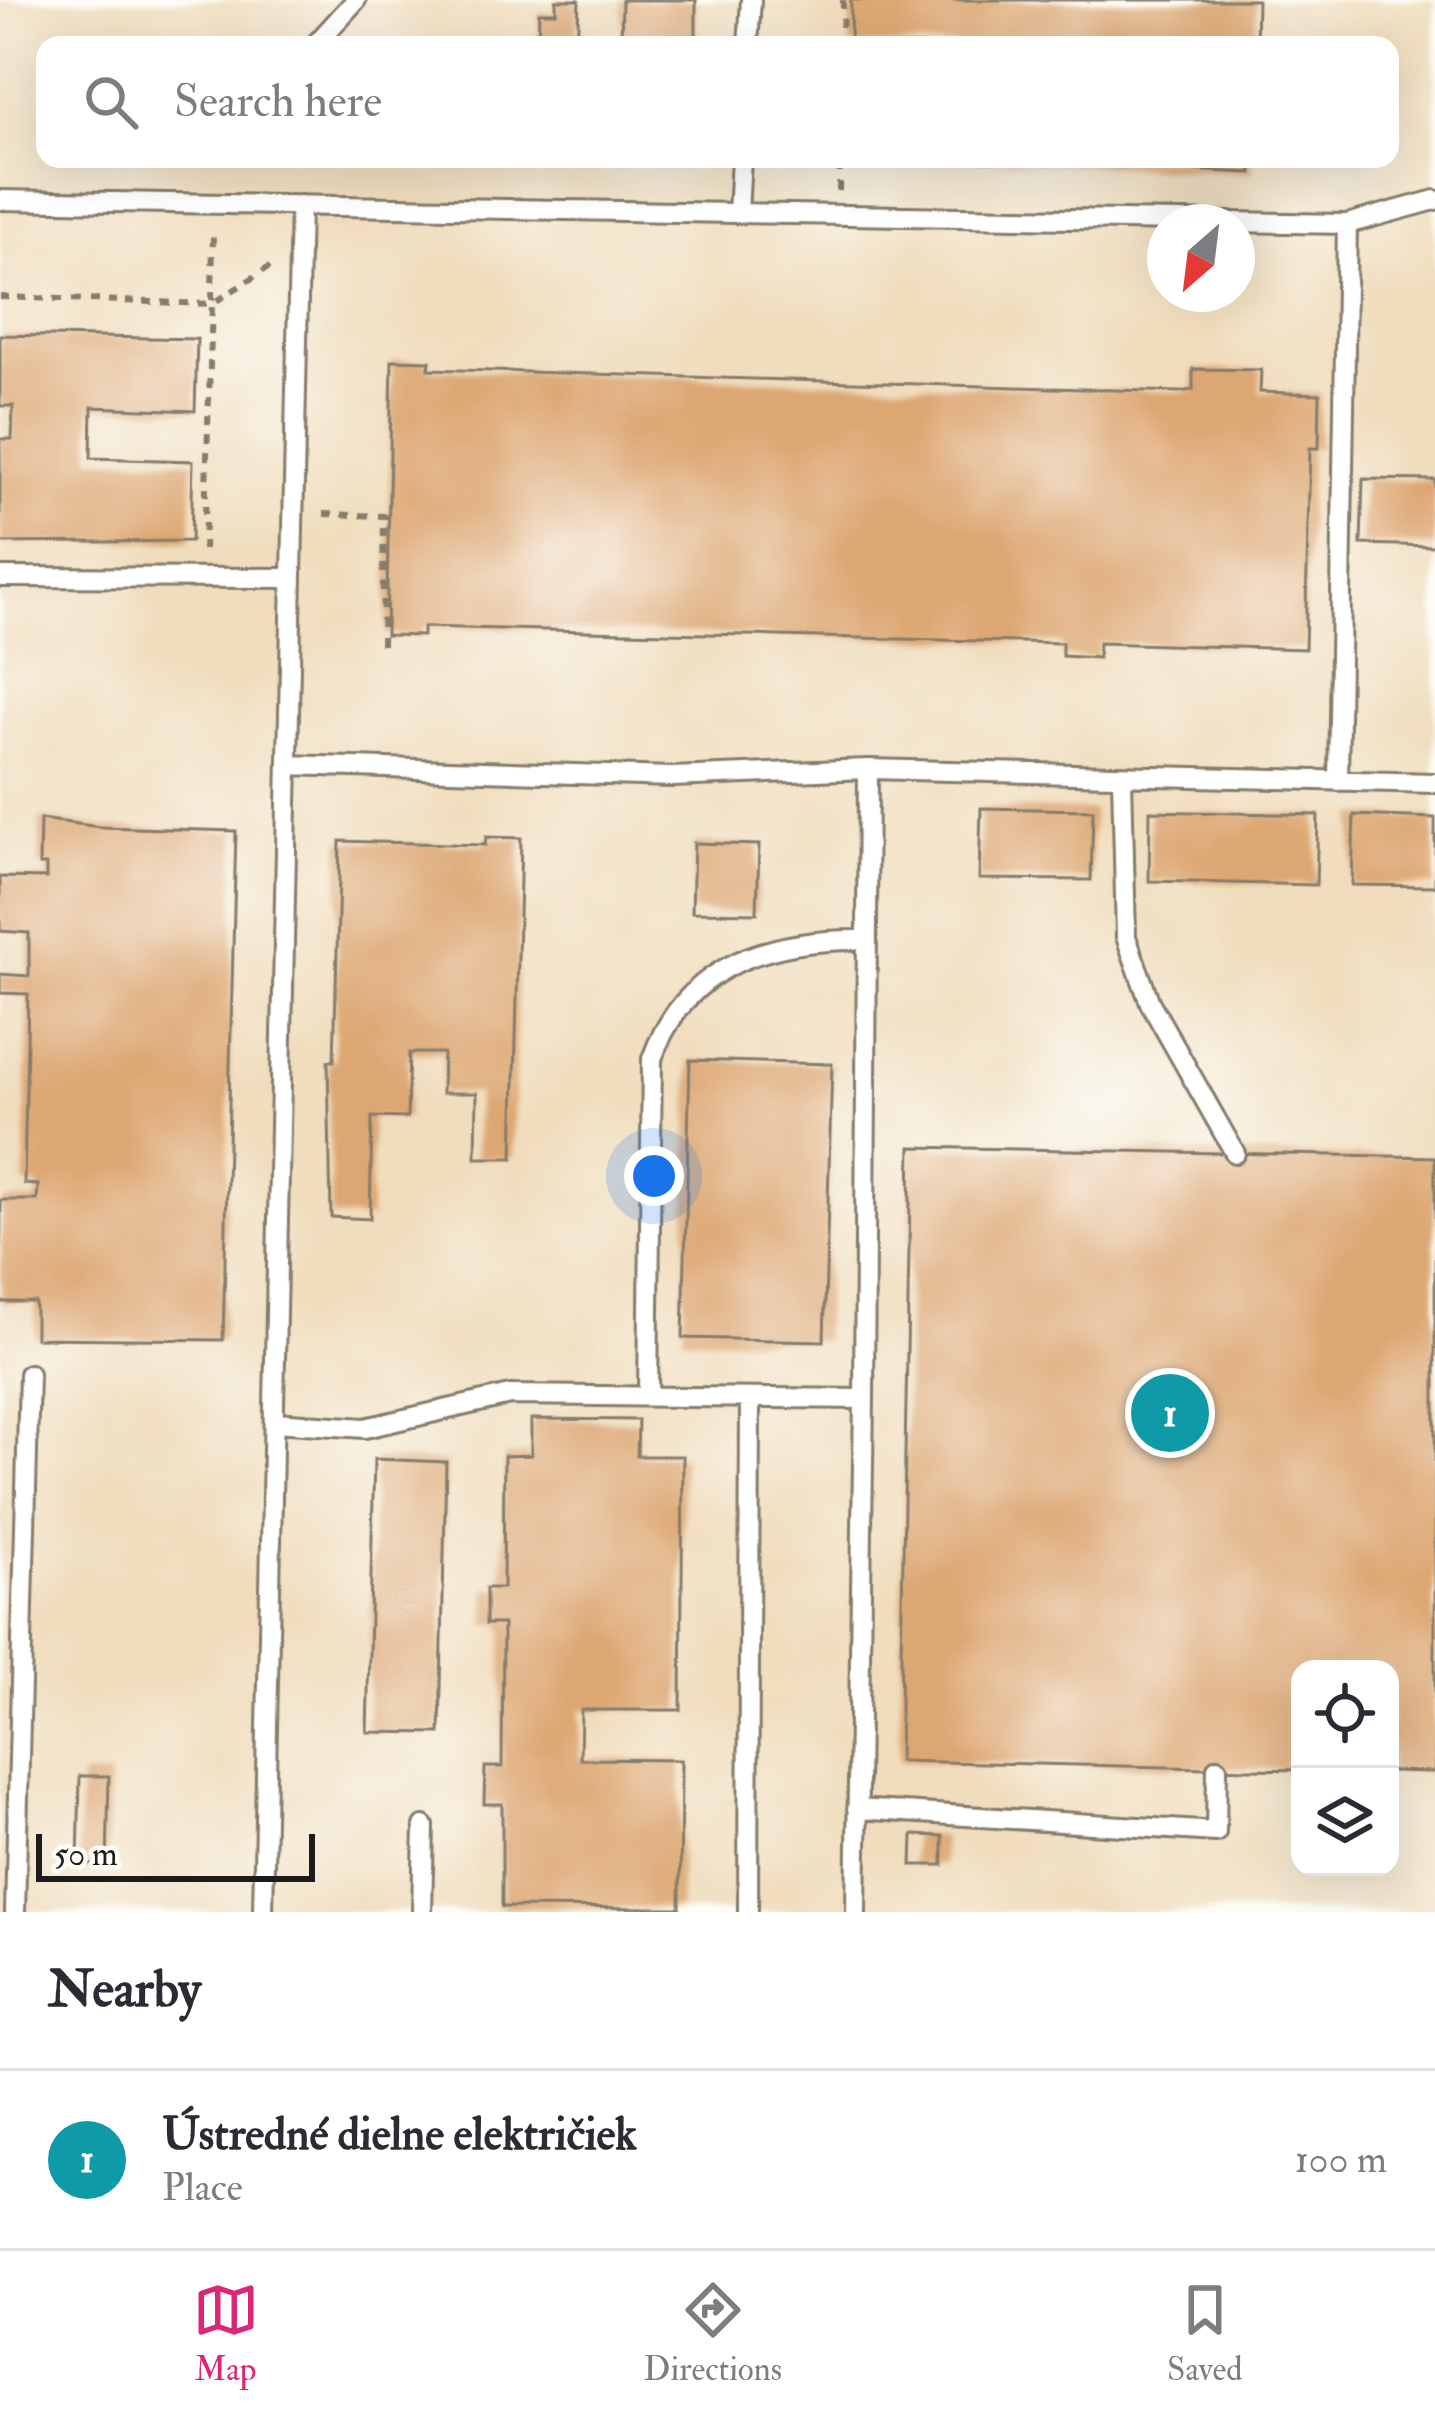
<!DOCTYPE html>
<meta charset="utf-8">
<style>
:root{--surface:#fff;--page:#f7f7f7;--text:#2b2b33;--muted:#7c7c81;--line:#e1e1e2;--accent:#db2777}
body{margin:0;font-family:"IM FELL Double Pica",serif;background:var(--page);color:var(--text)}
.controls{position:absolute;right:36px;bottom:36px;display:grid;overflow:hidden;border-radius:24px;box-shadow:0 12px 48px #0002}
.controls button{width:108px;height:108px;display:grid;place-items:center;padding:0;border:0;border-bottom:3px solid var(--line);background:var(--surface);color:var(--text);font:60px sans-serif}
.compass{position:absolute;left:1147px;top:204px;width:108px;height:108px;border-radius:50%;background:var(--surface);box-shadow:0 12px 48px #0002;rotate:208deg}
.scale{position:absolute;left:36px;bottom:30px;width:279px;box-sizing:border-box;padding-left:12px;border:6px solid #1c1c1c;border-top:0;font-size:33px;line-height:42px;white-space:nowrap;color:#1c1c1c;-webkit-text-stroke:9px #fdfcf7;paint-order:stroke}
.you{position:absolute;left:654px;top:1176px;width:42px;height:42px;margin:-30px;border:9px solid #fff;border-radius:50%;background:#1a73e8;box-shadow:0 0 0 18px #1a73e833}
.badge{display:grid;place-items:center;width:78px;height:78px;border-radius:50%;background:var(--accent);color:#fff;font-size:39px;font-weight:700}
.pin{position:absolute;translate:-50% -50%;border:6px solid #fff;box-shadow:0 3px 12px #0006}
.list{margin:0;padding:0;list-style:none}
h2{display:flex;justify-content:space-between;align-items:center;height:156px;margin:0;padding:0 48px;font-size:51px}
h2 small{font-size:39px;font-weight:400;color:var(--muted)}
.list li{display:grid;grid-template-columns:78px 1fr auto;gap:36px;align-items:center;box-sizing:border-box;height:180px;padding:0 48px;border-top:3px solid var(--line)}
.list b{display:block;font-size:45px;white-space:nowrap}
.list p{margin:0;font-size:39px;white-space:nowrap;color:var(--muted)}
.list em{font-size:39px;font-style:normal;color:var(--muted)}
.icon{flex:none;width:66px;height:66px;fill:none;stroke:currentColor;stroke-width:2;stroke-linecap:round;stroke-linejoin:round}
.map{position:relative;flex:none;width:1435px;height:1912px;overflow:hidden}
.search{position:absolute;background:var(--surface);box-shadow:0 12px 48px #0002;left:36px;right:36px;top:36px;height:132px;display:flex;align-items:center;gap:30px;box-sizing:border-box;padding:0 42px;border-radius:24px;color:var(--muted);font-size:45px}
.sheet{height:336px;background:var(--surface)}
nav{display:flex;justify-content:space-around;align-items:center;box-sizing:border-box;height:168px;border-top:3px solid var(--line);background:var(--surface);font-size:33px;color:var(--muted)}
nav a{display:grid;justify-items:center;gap:6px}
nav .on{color:var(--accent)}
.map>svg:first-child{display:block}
.building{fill:#dda773}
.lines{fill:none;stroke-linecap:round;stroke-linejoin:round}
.lane-casing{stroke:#867c6c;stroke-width:24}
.path{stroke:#867c6c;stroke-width:6;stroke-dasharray:9 9;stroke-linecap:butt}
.lane{stroke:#fff;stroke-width:18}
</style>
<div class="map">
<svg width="1435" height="1912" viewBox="0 0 1435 1912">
<rect width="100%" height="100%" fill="#fdfcf7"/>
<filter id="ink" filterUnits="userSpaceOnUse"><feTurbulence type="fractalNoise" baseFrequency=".00833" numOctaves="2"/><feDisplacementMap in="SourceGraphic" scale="24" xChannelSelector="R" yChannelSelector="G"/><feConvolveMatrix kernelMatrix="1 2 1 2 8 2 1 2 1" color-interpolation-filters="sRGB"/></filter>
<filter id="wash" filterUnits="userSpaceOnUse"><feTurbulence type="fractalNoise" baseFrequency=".004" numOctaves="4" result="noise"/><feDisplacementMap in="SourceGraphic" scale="48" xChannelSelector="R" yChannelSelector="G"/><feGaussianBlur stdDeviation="2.7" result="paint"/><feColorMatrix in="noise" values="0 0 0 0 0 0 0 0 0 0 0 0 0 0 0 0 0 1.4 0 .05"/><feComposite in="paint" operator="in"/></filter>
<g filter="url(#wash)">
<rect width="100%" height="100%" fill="#f0ddbd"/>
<g id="blocks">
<path class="building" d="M556 0H579L577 45H538L539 12H556Z
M622 0H696V45H621Z
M851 0H1257L1256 45H850Z
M944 159H1252V173Z
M0 335 197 339 195 411 92 407 91 458 193 461 191 541 0 543V439H12L13 406H0Z
M392 360 430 361 429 369 1179 392 1193 390V369L1261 370 1260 392 1320 394 1319 448H1310L1305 649 1099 643 1098 658 1062 656V643L423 627V636L386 635Z
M1363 479 1435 480V546L1361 544Z
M981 808 1093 810 1091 880 979 879Z
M1150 811 1318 815 1316 885 1149 881Z
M1354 815 1435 818V886L1352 885Z
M40 819 100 827 236 831 223 1340 35 1338V1302H0L1 1200H37L38 1185 24 1184 28 994 0 993V974L29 976V933L0 931V877L46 878V865H39Z
M486 837 521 838 513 1158H476L477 1093H442L443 1053H409L407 1118 372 1117 370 1219 331 1217 328 1061H334L340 841 485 845Z
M694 843 759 845 757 913 692 912Z
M690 1060 832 1064 824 1341 683 1338Z
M911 1147 1435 1157V1772L1390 1771V1669H1300V1770L899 1761Z
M531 1419 638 1420 637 1456H683L681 1710H581L580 1759 681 1760 680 1908 502 1907V1804H484L485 1767H502L503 1624H486V1588H503L504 1456 531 1455Z
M374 1459 446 1462 440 1733 367 1732Z
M80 1776H109L107 1866 78 1864Z
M913 1835 943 1836V1865H912Z"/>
</g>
</g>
<g filter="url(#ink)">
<use href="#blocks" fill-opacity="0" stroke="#867c6c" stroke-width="3"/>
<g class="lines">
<g class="lane-casing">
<path id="lane" d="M315 45 356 0
M748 45 751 0
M0 200 1347 224 1435 200
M738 213 741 159
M0 577 292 578
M288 765 672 777 868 769 1435 783
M1122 778 1126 937 1150 1003 1235 1153
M1338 781 1347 224
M648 1394 652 1059C686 962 773 938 867 940
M864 1399 868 769
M274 1422 365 1428 510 1395 864 1399 856 1912
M857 1809 1216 1832 1217 1768
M15 1912 29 1374
M263 1912 300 205
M422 1912 424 1826
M748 1912 750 1398"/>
</g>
<path class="path" d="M842 45 843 0
M839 191 840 159
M0 297 212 304 213 232
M324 514 384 516 382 646
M204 550 212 304 271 266"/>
<use href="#lane" class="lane"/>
</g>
</g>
</svg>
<div class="controls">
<button><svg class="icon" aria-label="locate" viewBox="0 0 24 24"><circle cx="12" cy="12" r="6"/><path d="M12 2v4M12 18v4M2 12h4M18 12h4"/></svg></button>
<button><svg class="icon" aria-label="layers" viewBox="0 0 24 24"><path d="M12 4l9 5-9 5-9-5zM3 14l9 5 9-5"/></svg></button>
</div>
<svg class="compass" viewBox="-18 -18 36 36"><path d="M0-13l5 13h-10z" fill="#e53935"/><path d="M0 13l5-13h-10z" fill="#7c7c81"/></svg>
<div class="scale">50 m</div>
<div class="you"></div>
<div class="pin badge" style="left:1170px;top:1413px;background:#0f9aa8">1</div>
<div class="search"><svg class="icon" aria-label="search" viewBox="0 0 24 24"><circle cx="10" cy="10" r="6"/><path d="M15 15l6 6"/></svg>Search here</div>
</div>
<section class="sheet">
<h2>Nearby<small></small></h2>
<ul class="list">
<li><span class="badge" style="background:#0f9aa8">1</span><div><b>Ústredné dielne električiek</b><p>Place</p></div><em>100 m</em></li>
</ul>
</section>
<nav>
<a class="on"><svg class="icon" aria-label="map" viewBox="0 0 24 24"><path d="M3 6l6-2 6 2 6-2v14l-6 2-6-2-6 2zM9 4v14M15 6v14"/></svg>Map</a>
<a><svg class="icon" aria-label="directions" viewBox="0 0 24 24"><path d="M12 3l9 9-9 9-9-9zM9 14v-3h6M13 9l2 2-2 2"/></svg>Directions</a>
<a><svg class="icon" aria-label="saved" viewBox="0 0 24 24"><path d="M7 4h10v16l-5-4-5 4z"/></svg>Saved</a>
</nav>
